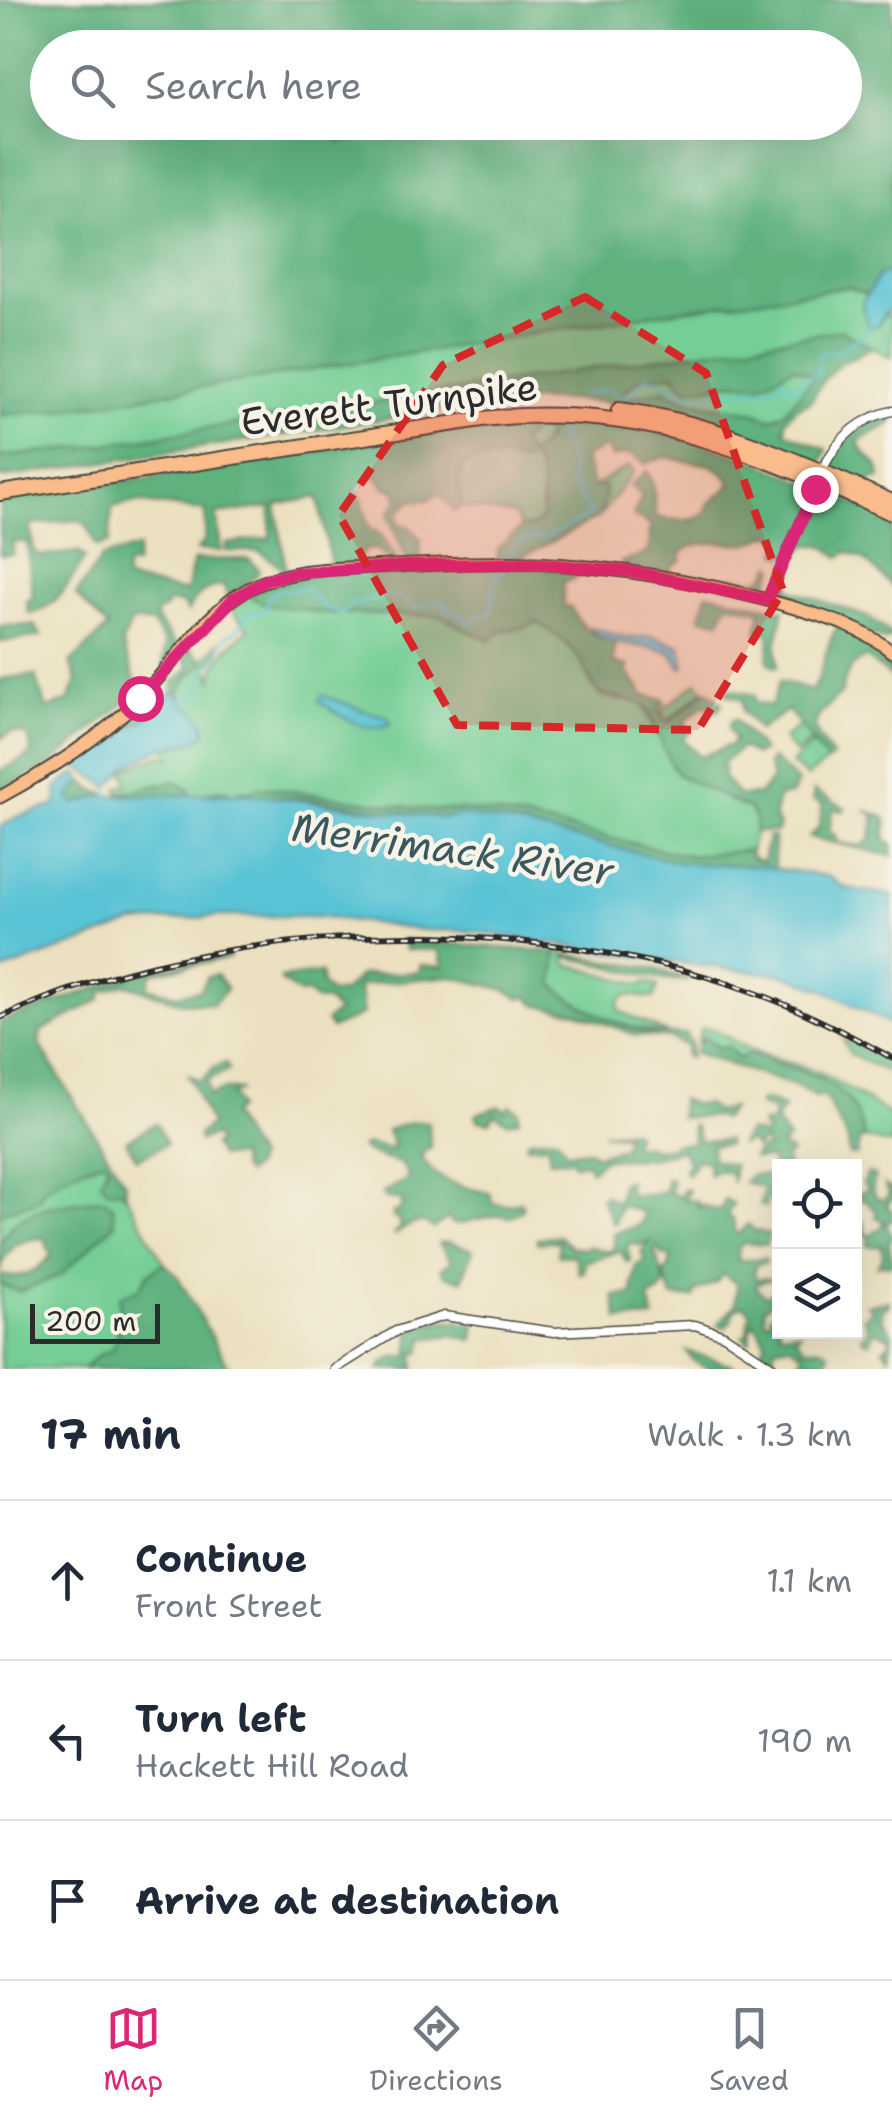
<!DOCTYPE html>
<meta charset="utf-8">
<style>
:root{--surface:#fff;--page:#f2f2f3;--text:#1f2937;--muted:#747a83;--line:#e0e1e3;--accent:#db2777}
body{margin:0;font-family:"Shantell Sans",sans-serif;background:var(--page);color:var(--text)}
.controls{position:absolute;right:30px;bottom:30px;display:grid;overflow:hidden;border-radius:0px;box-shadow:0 10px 40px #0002}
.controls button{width:90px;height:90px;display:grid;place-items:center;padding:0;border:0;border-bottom:2px solid var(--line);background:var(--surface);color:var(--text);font:50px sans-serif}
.scale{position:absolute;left:30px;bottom:25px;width:130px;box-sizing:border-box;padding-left:10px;border:5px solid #2b2b2b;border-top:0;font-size:28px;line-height:35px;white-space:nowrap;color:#2b2b2b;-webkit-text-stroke:8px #f7f3e8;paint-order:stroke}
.stop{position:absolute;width:30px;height:30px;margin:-22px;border:8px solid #db2777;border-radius:50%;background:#fff}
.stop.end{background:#db2777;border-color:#fff;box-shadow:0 2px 10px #0008}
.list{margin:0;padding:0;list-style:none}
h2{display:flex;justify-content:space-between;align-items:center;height:130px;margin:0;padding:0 40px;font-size:42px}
h2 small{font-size:32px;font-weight:400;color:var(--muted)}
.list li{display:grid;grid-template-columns:65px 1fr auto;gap:30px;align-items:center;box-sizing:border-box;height:160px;padding:0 40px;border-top:2px solid var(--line)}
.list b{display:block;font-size:38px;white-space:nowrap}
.list p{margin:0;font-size:32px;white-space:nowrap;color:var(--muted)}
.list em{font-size:32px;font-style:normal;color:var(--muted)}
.icon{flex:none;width:55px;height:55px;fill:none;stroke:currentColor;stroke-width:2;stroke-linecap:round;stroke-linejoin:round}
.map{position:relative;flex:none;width:892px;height:1369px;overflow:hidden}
.search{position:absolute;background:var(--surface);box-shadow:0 10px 40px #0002;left:30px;right:30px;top:30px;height:110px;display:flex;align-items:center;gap:25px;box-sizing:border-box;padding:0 35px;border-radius:55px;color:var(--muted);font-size:38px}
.sheet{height:610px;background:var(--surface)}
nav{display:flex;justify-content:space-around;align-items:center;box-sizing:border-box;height:140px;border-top:2px solid var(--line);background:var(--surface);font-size:28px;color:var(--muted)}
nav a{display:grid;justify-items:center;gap:5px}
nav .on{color:var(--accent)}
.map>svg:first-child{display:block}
.green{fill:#74ce95;stroke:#507c60;stroke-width:2.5}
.forest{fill:#5fb17e;stroke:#456e54;stroke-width:2.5;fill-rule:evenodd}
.water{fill:#59c3d4;stroke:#427780;stroke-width:2.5}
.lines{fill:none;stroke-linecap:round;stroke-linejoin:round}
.stream{stroke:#59c3d4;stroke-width:2.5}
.minor-casing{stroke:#484641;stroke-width:11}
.major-casing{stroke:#484641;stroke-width:15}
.highway-casing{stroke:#484641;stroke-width:18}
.minor{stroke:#fff;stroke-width:8}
.major{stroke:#f9bc8a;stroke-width:11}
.highway{stroke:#f9bc8a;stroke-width:14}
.rail-casing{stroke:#2b2b2b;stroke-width:6}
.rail{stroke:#f7f3e8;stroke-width:2.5;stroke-dasharray:8;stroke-linecap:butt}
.route{stroke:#db2777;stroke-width:12}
.marked{fill:#d62828;fill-opacity:0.2;stroke:#d62828;stroke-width:8;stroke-dasharray:20 12;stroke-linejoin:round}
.labels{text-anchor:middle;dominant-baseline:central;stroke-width:9;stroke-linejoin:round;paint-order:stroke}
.street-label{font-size:38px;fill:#2b2b2b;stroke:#f7f3e8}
.water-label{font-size:40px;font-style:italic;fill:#39595e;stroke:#f7f3e8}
</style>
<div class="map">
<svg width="892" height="1369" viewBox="0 0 892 1369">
<rect width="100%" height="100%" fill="#f7f3e8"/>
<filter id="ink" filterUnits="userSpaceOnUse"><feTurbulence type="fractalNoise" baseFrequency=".01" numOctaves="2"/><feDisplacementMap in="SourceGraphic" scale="20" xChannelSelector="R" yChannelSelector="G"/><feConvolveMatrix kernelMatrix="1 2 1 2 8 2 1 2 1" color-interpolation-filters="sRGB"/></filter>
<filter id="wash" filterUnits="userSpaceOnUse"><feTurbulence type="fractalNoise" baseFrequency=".0048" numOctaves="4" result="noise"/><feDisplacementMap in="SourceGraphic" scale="40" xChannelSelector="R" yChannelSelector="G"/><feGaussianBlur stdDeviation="2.25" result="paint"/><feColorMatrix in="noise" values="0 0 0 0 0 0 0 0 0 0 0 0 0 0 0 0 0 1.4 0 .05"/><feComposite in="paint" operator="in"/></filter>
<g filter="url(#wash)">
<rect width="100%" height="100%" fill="#ebe0bf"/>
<path class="green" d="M331 123H372L373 128C362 140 354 142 338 141Z
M848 287 868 295 862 309 880 322 884 314 892 317V358L841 330 89 447 0 457V415L61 410 667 312Z
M794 367 815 376 784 413 771 419C736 403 697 411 664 389L626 399 622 393 641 377 674 374 680 383 702 388 732 382 760 385Z
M528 430H548L539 463 543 517 535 525 521 528 515 515 461 507 459 480 462 466C479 455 506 458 526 452L520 442Z
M629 466 634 471 599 517 602 509 593 487Z
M248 594C268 611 291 604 315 613L442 616 466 630 491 640 503 630 523 628 531 622C550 624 572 645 581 661 588 674 589 688 603 696 614 702 630 698 642 704L678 775 749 809 757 823 750 850 690 856 524 819 467 810H428L266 787 248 792 241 790 233 794 214 791 197 796 131 794 129 790 119 793 118 788 128 784 124 770 162 755 170 759 165 748 197 741 206 732C185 706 160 686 204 664L200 658 206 657 218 643 217 651 208 665 212 681C215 657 231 644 249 629L229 608Z
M697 682 704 690 668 720 661 711Z
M801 724 814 739 796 754 783 739Z
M812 744 828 761 807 777 791 764Z
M557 952 566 954V963L571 965 641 985 647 982 658 986 654 998 626 995 619 1001V1011L667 1033C637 1032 570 1009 553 983Z
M703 1028 713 1029 752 1051 820 1072 892 1116V1145L864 1138 862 1129 822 1077 755 1055 747 1054 739 1059 703 1037 697 1045 700 1030Z
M843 1039 892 1066V1074L850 1054Z
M104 1161 108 1166 104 1173 126 1195 164 1263 147 1275 140 1288 120 1296 117 1337 112 1349 96 1357 83 1369H0V1284L14 1287 60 1275 114 1224 12 1225 0 1244V1213L19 1204 30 1203C50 1181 75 1168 104 1161Z"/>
<path class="forest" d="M0 0H892V276L879 275 868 295 848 287 667 312 61 410 0 415ZM48 48H844V122H460L434 133 428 124 405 132 394 123 372 122 373 128C362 140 353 142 338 141L331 122H48Z
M841 330 872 347 838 365 823 380 811 401 796 408 785 421 786 432 827 450 820 465C742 430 662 404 575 400 550 399 524 401 498 402L0 478V457L89 447ZM794 367 815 376 784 413 771 419C734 402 697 411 664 389L626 399 622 394 641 377 674 374 684 387 690 389 732 382 760 385Z
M889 415 892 423 858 441C862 458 881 459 880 478L860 482 828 468C842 439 860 426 889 415Z
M542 422C586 426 630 425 674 436 750 454 821 489 892 520V586L864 559 847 552 840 557 822 545H806L795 561 778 553 781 543 772 534C764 536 756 542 748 543 726 545 702 537 682 552L681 561 672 566 669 573 622 567 621 562C653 553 649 555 650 524L633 516 642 495 630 486 647 471 653 484 656 517C671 519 692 525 704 513 713 503 702 509 713 500 720 494 725 491 731 484 721 466 711 464 691 462 667 460 672 451 645 464 634 454 627 451 613 458L605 447 584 458 593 487 604 486 605 496 599 517 522 557 497 559 498 548 521 528 535 525 543 517C542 489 543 479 531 454L547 440V430H529L528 436 520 442 530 456 525 461 515 462 509 457 469 461 462 466 459 480 461 507 454 512 440 493 427 500 410 501 398 513 399 524 410 527 421 540 420 560 407 561 388 515 399 499 396 491 384 487 376 475 355 489 362 500 369 527 381 535 399 562H391L376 549 365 550 356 564 331 565 318 497 276 505 286 570 259 551H226V544L270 538 271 507 216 514 221 551 197 550 205 540 206 511 137 502 112 507 109 543 97 547 86 524 77 520 30 525 34 551 40 556 78 552 85 557C70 581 59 606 31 614L28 612 27 600 33 599 27 542H13V554L0 555V500L398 438 503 423Z
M138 548 135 565 126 566V580L186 592 194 560 249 559 259 570 257 575 227 598 224 585C207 586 194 597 187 612L183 604 169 602 166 608 157 613 155 617 178 648 163 665 165 644 153 624 132 621 122 643 139 691 52 763 0 791V771L30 755 31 745 25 734 12 732 0 739V679L35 675 47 709 68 701 77 681 70 663 108 627 76 595 102 557Z
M773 564 775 568 763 591 722 584 720 581C744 567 754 597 773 564Z
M467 567 579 570 578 577 563 583 564 605 571 608C578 624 597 641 616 642L613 663 629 666 626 670 645 696 663 699 665 703 658 709 664 721 670 722 707 690 722 703 717 711H712L705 704 684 722 691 731 683 739 700 757 733 744 734 737 729 729 731 721 735 719 763 751 755 755 742 747 721 764 725 770 722 776 739 796 759 795 772 779 768 765 772 759 798 782 791 795 778 797 774 816 779 826 777 832H756L755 818 749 809 678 775 670 763 650 713 642 704 597 692 580 659 565 642 537 622 523 628 503 630 491 640 466 630 442 616 315 612C291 604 268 611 248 594 313 563 396 571 467 567Z
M786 569 793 571 789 582 791 590 868 617 891 634 889 639 884 640 779 597 778 590Z
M707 593 784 610 776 646 778 666H773L768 661 770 634 757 632 761 611 732 604 725 608 720 621 700 618Z
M35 625 41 636 0 642V626Z
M838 626 892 660V678L866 657C850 665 844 676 842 693 812 721 805 722 833 757L828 761 788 710 759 730 743 711V700L725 693 729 689 754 695 755 702 771 706 780 681 812 691C826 670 824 646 838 626Z
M190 648 204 664 190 674 178 694 173 692V684L190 666 182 657Z
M146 697 161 705 158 711C137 726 82 741 77 767L70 762Z
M83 781 91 789 105 794V797C92 797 77 811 68 798Z
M174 781 190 790 188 796 111 797Z
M257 787 428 810H467L524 819 690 856 750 850 751 857 763 862 768 837H774V868L682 863 461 815 444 818 302 798 211 794 222 790 233 794 241 790 248 792Z
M814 791 845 808 843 811 833 809 829 832 836 835 837 843 861 846 870 840 875 816 865 810 884 817 887 824 885 838 892 846V856L809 837 819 827 823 804 813 800Z
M402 940 557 952 553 983C563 999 625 1029 645 1032 657 1035 673 1034 686 1034L692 1045 690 1058 685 1056 687 1046 669 1038 635 1035 576 1012 536 1005 529 997 519 998 506 990 449 976 359 985 363 1014 331 1029 326 1021 337 1012 328 1001 315 1000 307 993 300 994 281 981V978L321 973 322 985 330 993 343 992 361 975 420 972V965L443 967 439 950 406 949Z
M566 954 656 969 690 980C653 982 606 963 566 957Z
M229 955V958L151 973 148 987 176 995 201 990 207 977 216 975 227 989 213 1004 180 1002 124 984 102 992 100 1000 41 1031 39 1044 125 1183 126 1195 122 1190H108L101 1181 108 1166 103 1161C79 1167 62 1177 41 1191V1199L0 1213V1022L141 972Z
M703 1037 720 1049 727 1046 739 1059 747 1054 755 1055C802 1075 853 1075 864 1138L859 1140 857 1155H849L848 1140 825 1097H815L795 1086 695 1053Z
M226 1063 229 1070 207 1081 209 1096 223 1090H241L232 1094 238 1108 231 1115 257 1158 255 1166 246 1174 241 1168 239 1156 220 1157 213 1145 218 1142 213 1135 199 1141 198 1135 211 1124C201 1109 198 1091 187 1074L200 1081 215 1067Z
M680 1099 692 1104H706L716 1112 731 1108 723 1119 713 1116 680 1118Z
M767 1100 784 1108 776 1120 788 1139 782 1146 791 1152 785 1159 788 1166H780L779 1187 774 1185 765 1207 760 1205 764 1188 744 1182 750 1175H771L772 1159 753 1158 758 1150 766 1148 764 1140 755 1148 752 1141 740 1144 748 1131 764 1135 767 1131 761 1126 763 1122 772 1123 774 1111 759 1106 760 1101Z
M510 1105 519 1111V1120L508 1122 494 1114 490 1122 478 1120 476 1114 501 1106 504 1111Z
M412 1122H428L431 1147 421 1155C433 1182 464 1188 490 1193L492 1203 507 1205 521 1202 523 1209 510 1217C491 1212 472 1223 453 1224L448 1218 433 1228C420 1216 407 1227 394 1235L400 1227 398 1219 393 1218V1212L399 1211 403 1204 399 1199 385 1198 383 1193 409 1178 401 1163C394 1162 367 1153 361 1148L366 1144 391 1149 394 1147 387 1130Z
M156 1123 166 1144 137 1159 126 1141Z
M692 1125 695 1126 700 1141 727 1140V1145L712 1146 711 1154 714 1160 734 1165 732 1182 731 1173 718 1170 709 1175 708 1162 697 1160 688 1174 684 1171 688 1160 682 1150 650 1158 603 1159 591 1171 587 1163 574 1164 572 1159 550 1160 548 1145 527 1146V1142L530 1139 557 1137 566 1152 589 1150 595 1155 623 1148 626 1135 603 1133 633 1130 636 1134 632 1141 636 1147 645 1144 655 1149 672 1147 674 1144 693 1143Z
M868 1173 875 1177 872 1191 877 1199 884 1200 889 1195 885 1185 892 1189V1200L886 1205 892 1211V1220L886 1224 892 1235 889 1244 892 1262 889 1265 881 1264 877 1267 883 1256 882 1246H867L869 1238 862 1233 855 1240V1225L863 1221 866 1233 871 1234 883 1226 884 1221 876 1217 877 1212 866 1201 855 1199V1192L862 1194 867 1189 863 1184Z
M667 1178 672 1179 670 1193 680 1197 683 1189 689 1190 685 1200 697 1201 699 1208 701 1205 716 1210 722 1208 725 1199 733 1203 727 1216 733 1219 735 1232 738 1235 748 1224 754 1230 769 1234 766 1245 743 1243 739 1248 738 1261 765 1258 766 1262 754 1266 755 1278 772 1279 757 1283V1289L767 1297 774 1291 779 1292 780 1297 764 1308 765 1321H770L771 1313 778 1312 780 1332H800L796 1337 805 1348C815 1349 819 1344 829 1353L826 1363 804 1359 797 1369 803 1353 789 1344 774 1347V1357H767L762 1350 766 1342 754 1322 750 1330 751 1340 748 1343 742 1336 748 1334V1320L752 1315 744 1306 734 1309 731 1321 725 1327 717 1325 735 1305 737 1284 723 1274 716 1283 695 1292 694 1298 672 1297 663 1272 669 1268 671 1256 661 1255 658 1247 654 1250 665 1283 660 1292 649 1298 654 1318 618 1320 614 1296 634 1294 632 1285 637 1265 645 1261 641 1252 652 1240 641 1245 630 1244 627 1247 630 1261 627 1262 620 1251 585 1262 584 1272 579 1273 575 1256 558 1255 559 1241 537 1243V1238L558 1235 571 1247 584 1249 588 1246 610 1252 614 1247V1233L640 1225 644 1213 625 1206 619 1208 615 1223H613L601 1198 605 1195 613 1201 619 1199 621 1182 628 1181 629 1197C639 1192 651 1196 664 1191Z
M105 1199 113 1207 114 1224 61 1275 19 1292 0 1284V1275C20 1280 38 1272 51 1255L44 1238C22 1238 4 1248 0 1272 0 1264 0 1254 0 1247 12 1204 69 1203 105 1199Z
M448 1242 473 1250 462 1280 445 1276 441 1269 451 1261 439 1243Z
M164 1263 177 1275 230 1369H83L96 1357 112 1349 117 1337 120 1296 140 1288 147 1275Z
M889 1301 888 1306 882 1309V1318L892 1333 889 1356 883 1349 890 1342 889 1337 874 1330 870 1343 862 1338 868 1328 863 1317 872 1311 867 1305Z
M442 1320 475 1324 473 1340 453 1335 424 1339 421 1352 414 1354 415 1369H379C387 1358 395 1355 408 1357L411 1328Z
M686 1351 732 1365 734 1369C713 1369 696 1369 686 1351Z"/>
<path class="water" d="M885 273 892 276V308L884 314 879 324 868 328 862 303 879 275Z
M590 627 628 638 652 636 681 646 685 666 681 668 670 652C645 644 600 647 590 627Z
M172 692 178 694 179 701C192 708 204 716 206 732L197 741 162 748 127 766 109 787 78 767C82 740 123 733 143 721 156 714 163 703 172 692Z
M322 695 368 712 386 716 391 723C369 736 338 715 319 701Z
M76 773 83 781 68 798 76 804 100 796 250 794 444 818 461 815 510 823 682 863 758 866 827 876 846 888 892 895V1025L820 988 784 975 694 965 470 931 424 930 319 916H218L133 923 0 972V827L17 817 56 805 57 787Z"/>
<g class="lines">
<path class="stream" d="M581 396 604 389 628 397 635 393 642 379 649 376 689 395 778 387 782 377 790 387 797 388 804 379 818 374 820 353 838 351 863 335 870 325
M506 557 525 538C531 537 537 539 543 538 546 537 589 516 591 514L570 482 571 463 559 437 565 424
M178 702 200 693 203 675 219 655 222 643 228 635 237 631 248 613 267 611V600L274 592 305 588 323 607 343 614 350 604C387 604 376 583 418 608 429 605 433 598 446 603L447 610 456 612 470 624 480 613 491 614 494 584 503 568
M108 797 109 787"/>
</g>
</g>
<g filter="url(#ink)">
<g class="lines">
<g class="minor-casing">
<path id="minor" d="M825 465C839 437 861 418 892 411
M767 600 815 489
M335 1369 396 1331 444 1316 554 1332 695 1325 724 1335 776 1369"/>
</g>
<g class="major-casing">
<path id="major" d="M0 797C51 769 101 738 142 696 176 661 205 612 248 589 291 566 343 569 390 566 438 564 486 561 534 563 620 567 706 582 788 606 825 617 862 627 892 652"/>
</g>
<g class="highway-casing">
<path id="highway" d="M619 410C716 422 803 464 892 502
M0 493 482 419C640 401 751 452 892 513"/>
</g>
<use href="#minor" class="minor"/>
<use href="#major" class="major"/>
<use href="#highway" class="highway"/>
<g class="rail-casing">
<path id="rail" d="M0 1018C221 915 542 910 769 998 812 1015 852 1036 892 1058"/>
</g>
<use href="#rail" class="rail"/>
</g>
</g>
<g class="lines" filter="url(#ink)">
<path class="route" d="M140 698 233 599 266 580 296 573 405 566 532 563 634 572 767 600 815 489"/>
</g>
<path class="marked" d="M585 297 706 373 783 591 698 730 457 725 339 515 443 365Z"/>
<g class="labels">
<g class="street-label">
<text transform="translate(389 404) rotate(-7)">Everett Turnpike</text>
</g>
<g class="water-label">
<text transform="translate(453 849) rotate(8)">Merrimack River</text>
</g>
</g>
</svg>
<div class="controls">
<button><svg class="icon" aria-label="locate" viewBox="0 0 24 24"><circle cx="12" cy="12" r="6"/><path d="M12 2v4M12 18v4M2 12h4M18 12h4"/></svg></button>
<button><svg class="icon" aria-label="layers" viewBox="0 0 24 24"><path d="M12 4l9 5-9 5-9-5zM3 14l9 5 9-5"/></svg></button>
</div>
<div class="scale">200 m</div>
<div class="stop" style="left:140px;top:698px"></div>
<div class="stop end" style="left:815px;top:489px"></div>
<div class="search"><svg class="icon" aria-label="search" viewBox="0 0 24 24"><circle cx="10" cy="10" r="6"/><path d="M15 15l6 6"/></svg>Search here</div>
</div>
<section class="sheet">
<h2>17 min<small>Walk · 1.3 km</small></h2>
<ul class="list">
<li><svg class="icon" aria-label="ahead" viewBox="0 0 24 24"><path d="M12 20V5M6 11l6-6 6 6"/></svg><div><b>Continue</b><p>Front Street</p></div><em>1.1 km</em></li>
<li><svg class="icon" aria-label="left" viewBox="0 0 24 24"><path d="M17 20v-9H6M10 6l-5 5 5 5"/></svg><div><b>Turn left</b><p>Hackett Hill Road</p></div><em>190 m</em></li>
<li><svg class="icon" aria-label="arrive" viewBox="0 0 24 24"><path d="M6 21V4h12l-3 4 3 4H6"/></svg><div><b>Arrive at destination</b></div></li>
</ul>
</section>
<nav>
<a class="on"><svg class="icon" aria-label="map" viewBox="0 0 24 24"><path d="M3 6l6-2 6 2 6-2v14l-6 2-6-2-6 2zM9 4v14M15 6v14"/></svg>Map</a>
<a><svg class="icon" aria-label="directions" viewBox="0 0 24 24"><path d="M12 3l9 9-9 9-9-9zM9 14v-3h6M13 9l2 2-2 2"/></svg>Directions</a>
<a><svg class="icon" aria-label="saved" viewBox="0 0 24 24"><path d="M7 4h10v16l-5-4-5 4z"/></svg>Saved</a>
</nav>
